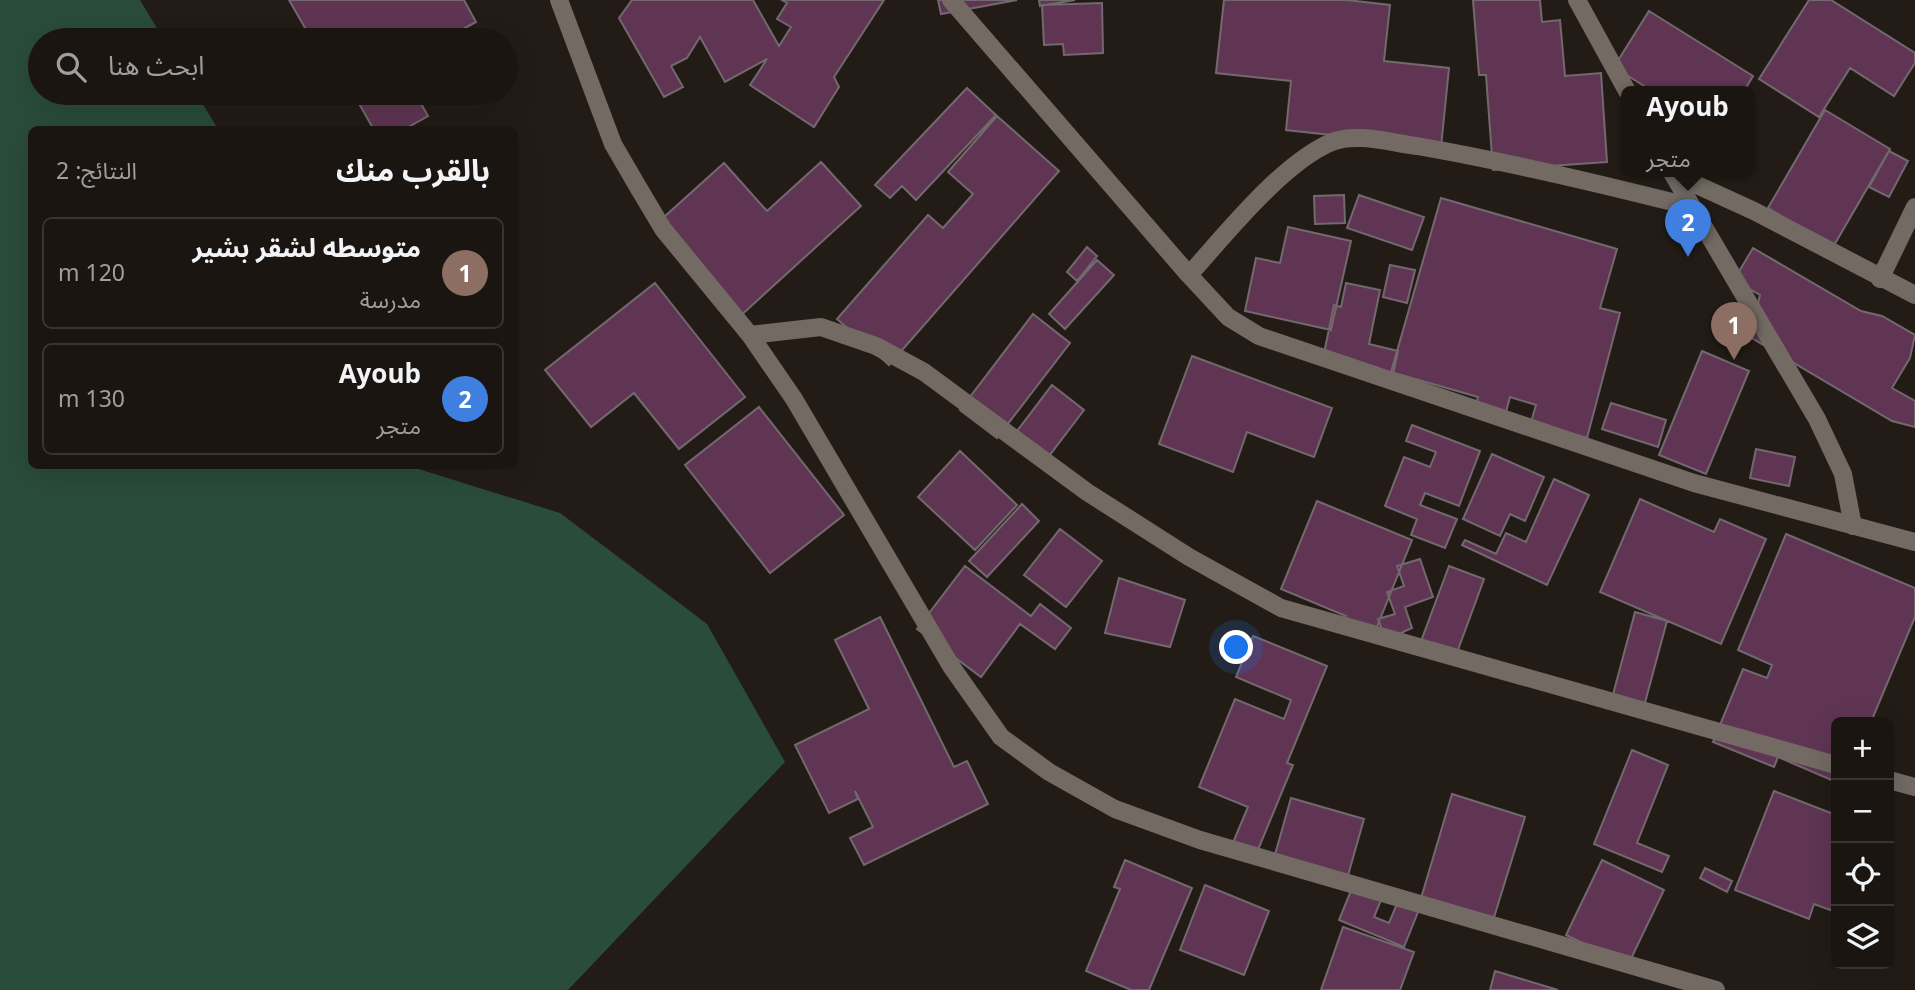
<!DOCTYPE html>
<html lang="ar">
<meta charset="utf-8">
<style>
:root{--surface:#1a1510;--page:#231e19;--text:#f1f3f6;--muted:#9f9f9f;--line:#383430;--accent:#1a73e8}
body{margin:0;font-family:Georgia,"Noto Sans Arabic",serif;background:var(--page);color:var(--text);direction:rtl}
.controls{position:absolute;right:21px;bottom:21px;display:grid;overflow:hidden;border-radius:10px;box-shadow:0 7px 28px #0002}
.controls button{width:63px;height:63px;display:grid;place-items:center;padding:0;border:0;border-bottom:2px solid var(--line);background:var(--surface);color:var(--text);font:35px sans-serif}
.you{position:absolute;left:1237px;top:648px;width:24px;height:24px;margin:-18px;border:5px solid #fff;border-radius:50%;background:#1a73e8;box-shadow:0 0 0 10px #1a73e833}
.badge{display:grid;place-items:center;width:46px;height:46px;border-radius:50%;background:var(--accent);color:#fff;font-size:23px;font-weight:700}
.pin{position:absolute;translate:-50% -58px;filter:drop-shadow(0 2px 4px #0008)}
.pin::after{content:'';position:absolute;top:37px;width:24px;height:21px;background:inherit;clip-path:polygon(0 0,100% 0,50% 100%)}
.popup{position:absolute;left:1621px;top:86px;width:133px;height:91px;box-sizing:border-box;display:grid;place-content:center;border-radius:10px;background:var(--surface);filter:drop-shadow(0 2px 5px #0005);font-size:23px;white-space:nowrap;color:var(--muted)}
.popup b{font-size:26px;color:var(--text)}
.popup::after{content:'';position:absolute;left:50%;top:100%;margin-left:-14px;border:14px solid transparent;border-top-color:var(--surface)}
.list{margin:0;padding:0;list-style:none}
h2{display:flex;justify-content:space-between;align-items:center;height:91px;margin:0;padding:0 28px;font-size:30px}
h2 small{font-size:23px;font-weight:400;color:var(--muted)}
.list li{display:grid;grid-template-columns:46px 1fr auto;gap:21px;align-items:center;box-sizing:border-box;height:112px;margin:0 14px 14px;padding:0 14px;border:2px solid var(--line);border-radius:10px}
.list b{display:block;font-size:26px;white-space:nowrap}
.list p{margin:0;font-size:23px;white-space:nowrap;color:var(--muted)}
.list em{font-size:23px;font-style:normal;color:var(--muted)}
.icon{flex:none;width:38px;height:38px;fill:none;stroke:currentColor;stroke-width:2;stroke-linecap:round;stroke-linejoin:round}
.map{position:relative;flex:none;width:1915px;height:990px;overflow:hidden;direction:ltr}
.search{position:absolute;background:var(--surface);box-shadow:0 7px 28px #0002;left:28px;top:28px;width:490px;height:77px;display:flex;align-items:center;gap:18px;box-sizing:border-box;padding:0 24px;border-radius:38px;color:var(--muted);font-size:26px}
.panel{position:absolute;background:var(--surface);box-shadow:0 7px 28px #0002;left:28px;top:126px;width:490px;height:343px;border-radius:10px;direction:rtl}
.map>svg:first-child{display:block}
.green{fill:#2a4c3a}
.building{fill:#5f3553;stroke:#72696f;stroke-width:2}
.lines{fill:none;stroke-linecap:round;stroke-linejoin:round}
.street{stroke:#726a63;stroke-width:18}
</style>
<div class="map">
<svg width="1915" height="990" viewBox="0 0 1915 990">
<rect width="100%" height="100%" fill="#231c16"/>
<path class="green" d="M0 0H140L164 40H40V93H196L218 129 32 130V466H409L560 513 707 624 785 762 568 990H0Z"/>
<path class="building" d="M289 0H464L476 22 443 40H312Z
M753 0 779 46 791 27 777 19 787 3 782 0H884L834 77 839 87 814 127 750 85 767 59 725 82 700 37 687 58 671 66 683 87 664 97 619 18 632 0Z
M938 0H1017L941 14Z
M1039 0H1075L1040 6Z
M1224 0H1347L1390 5 1384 61 1449 68 1441 147 1286 130 1291 81 1216 73Z
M1473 0H1540L1542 22 1560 20 1565 76 1601 73 1607 162 1493 170 1486 75H1479Z
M1809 0H1831L1915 53V63L1894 96 1850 68 1819 117 1759 79Z
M1102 3 1103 53 1064 55 1063 44 1044 45 1042 5Z
M1649 11 1753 76 1744 91H1652L1614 67Z
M967 88 996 115 916 200 902 186 890 198 875 185Z
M353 93H415L428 116 403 130H374Z
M1825 110 1890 149 1833 247 1768 208Z
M997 116 1059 171 889 365 837 319 928 215 943 228 973 194 948 172Z
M1889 151 1908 161 1889 197 1869 187Z
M821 162 861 206 737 319 663 218 724 163 767 211Z
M1344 195 1345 223 1315 224 1314 196Z
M1359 195 1424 217 1412 250 1347 228Z
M1441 198 1617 249 1600 308 1620 313 1587 438 1531 422 1536 405 1510 397 1503 423 1473 414 1478 397 1391 372Z
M1288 227 1351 241 1331 330 1245 311 1256 258 1280 263Z
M1087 247 1097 256 1077 281 1067 272Z
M1753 248 1861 311 1882 316 1915 335 1910 358 1892 388 1915 401V427L1892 421 1750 337 1760 295 1734 280Z
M1097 260 1114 275 1065 329 1049 314Z
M1390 265 1415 270 1407 303 1383 297Z
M655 283 745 397 679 449 634 393 591 427 545 370Z
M1346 283 1380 290 1369 344 1398 351 1393 374 1323 358 1334 305 1341 307Z
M1033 314 1070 343 997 438 960 410Z
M1702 351 1749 371 1706 474 1659 455Z
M1192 356 1332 408 1314 457 1247 432 1233 472 1159 444Z
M1052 385 1084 410 1046 460 1014 435Z
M1611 403 1666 420 1658 447 1602 429Z
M759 407 844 515 770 573 685 465Z
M1412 425 1480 451 1459 506 1425 493 1420 505 1457 519 1445 548 1411 535 1417 519 1385 506 1404 457 1430 467 1436 452 1406 441Z
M1756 449 1795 457 1789 486 1750 478Z
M960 451 1017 505 975 550 918 497Z
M1492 454 1544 477 1525 521 1510 514 1500 536 1463 519Z
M1554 479 1589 495 1547 585 1462 545 1465 540 1496 554 1506 533 1526 542Z
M1640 499 1714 532 1720 519 1766 539 1721 644 1600 592Z
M1317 501 1412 540 1374 634 1343 621 1346 616 1281 589Z
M1022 504 1039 521 987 577 969 561Z
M1060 529 1102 561 1066 607 1024 575Z
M1786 534 1915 588V617L1871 722H1836V782L1778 757 1774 767 1713 742 1743 669 1767 678 1772 665 1738 650Z
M1420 559 1433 597 1405 607 1412 628 1386 640 1378 619 1395 614 1387 592 1404 586 1397 566Z
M965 566 1031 616 1040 604 1071 628 1055 649 1020 624 981 677 917 629Z
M1449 566 1484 579 1455 658 1420 644Z
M1119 578 1185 600 1170 647 1105 633Z
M1635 612 1667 621 1643 710 1611 702Z
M880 617 954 767 967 761 988 804 864 865 850 838 873 827 855 791 858 799 829 813 795 745 869 709 835 640Z
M1253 636 1327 666 1287 763 1293 765 1253 862 1229 852 1248 807 1199 787 1235 699 1284 719 1291 700 1236 677Z
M1632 750 1668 765 1637 843 1669 856 1662 872 1594 844Z
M1774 791 1836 815V912L1814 904 1809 919 1735 890Z
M1452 794 1525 817 1491 927 1419 905Z
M1291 798 1364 819 1345 886 1272 865Z
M1125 860 1192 888 1149 990H1131L1086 971 1120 889 1114 887Z
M1602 860 1664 890 1628 965 1566 935Z
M1705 868 1732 881 1727 892 1700 878Z
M1205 885 1269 911 1244 975 1180 950Z
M1352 888 1381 900 1374 917 1389 923 1399 899 1420 907 1404 947 1339 920Z
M1343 927 1414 952 1400 990H1321Z
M1495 971 1558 990H1490Z"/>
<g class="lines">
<path class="street" d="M559 0 613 144 638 187 663 229 750 335 794 399 951 666 1001 737 1049 772 1115 809 1200 840 1716 990
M951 0 1189 275 1228 317 1259 336 1694 483 1915 542
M1577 0 1627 91
M1671 171 1817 419 1843 474 1853 526
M1673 174 1754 211 1915 295
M1189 275C1225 235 1283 162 1332 142 1356 132 1392 143 1417 146 1510 162 1601 184 1692 207
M1880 279 1915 207
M750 335 821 327 876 346 924 372 1087 492 1189 557 1281 608 1836 765
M1889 780 1915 787"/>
</g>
</svg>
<div class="controls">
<button>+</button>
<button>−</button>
<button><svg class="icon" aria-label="locate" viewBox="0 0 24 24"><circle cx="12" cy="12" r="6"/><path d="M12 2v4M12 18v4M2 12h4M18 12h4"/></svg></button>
<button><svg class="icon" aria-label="layers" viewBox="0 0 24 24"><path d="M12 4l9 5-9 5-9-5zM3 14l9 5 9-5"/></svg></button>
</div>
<div class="you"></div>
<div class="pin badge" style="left:1734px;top:360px;background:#8d6e63">1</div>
<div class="pin badge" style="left:1688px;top:257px;background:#3f7fe0">2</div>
<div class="popup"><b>Ayoub</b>متجر</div>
<div class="search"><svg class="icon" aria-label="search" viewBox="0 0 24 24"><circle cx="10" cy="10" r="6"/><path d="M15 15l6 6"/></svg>ابحث هنا</div>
<section class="panel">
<h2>بالقرب منك<small>النتائج: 2</small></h2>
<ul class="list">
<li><span class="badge" style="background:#8d6e63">1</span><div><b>متوسطه لشقر بشير</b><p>مدرسة</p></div><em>120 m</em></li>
<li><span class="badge" style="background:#3f7fe0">2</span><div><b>Ayoub</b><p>متجر</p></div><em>130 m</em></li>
</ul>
</section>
</div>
